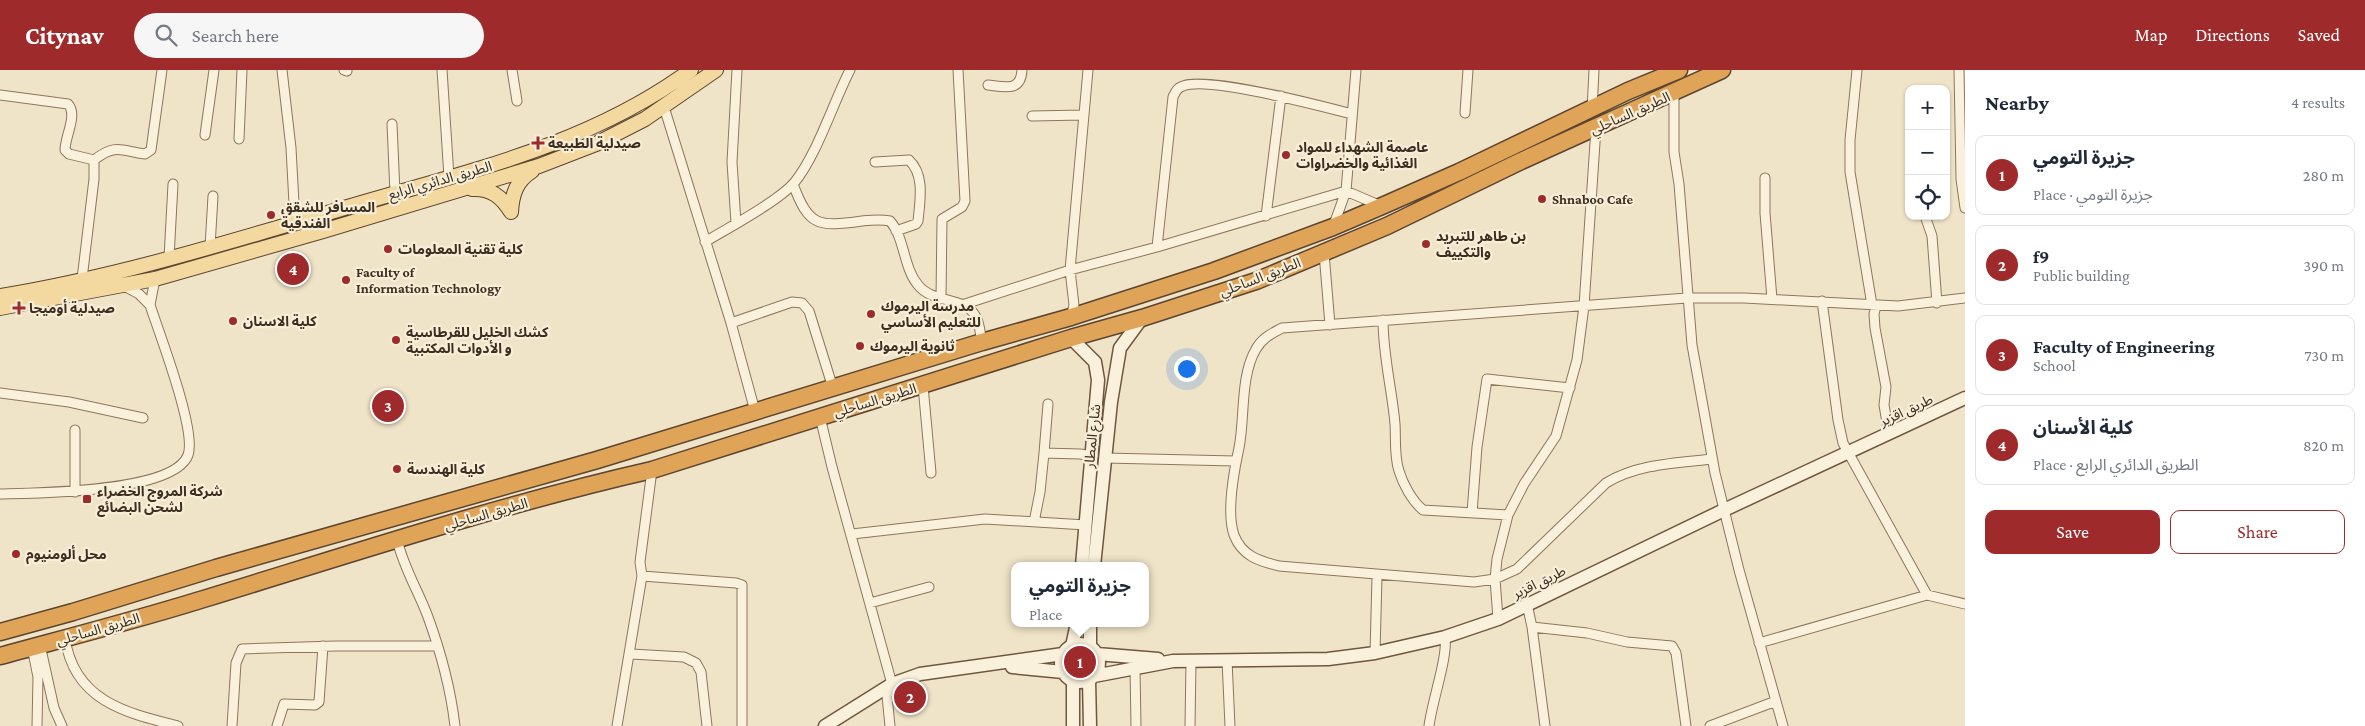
<!DOCTYPE html>
<meta charset="utf-8">
<style>
:root{--surface:#fff;--page:#f6f6f7;--text:#1f2937;--muted:#747a83;--line:#e0e1e3;--accent:#9e2a2b}
body{margin:0;font-family:"Crimson Pro","Noto Sans Arabic",serif;background:var(--page);color:var(--text)}
.controls{position:absolute;right:15px;top:15px;display:grid;overflow:hidden;border-radius:10px;box-shadow:0 1px 4px #0004}
.controls button{width:45px;height:45px;display:grid;place-items:center;padding:0;border:0;border-bottom:1px solid var(--line);background:var(--surface);color:var(--text);font:25px sans-serif}
.you{position:absolute;left:1186px;top:298px;width:18px;height:18px;margin:-12px;border:4px solid #fff;border-radius:50%;background:#1a73e8;box-shadow:0 0 0 8px #1a73e833}
.badge{display:grid;place-items:center;width:32px;height:32px;border-radius:50%;background:var(--accent);color:#fff;font-size:16px;font-weight:700}
.pin{position:absolute;translate:-50% -50%;border:2px solid #fff;box-shadow:0 1px 5px #0006}
.popup{position:absolute;left:1011px;top:492px;width:138px;height:65px;box-sizing:border-box;display:grid;place-content:center;border-radius:10px;background:var(--surface);filter:drop-shadow(0 1px 4px #0005);font-size:16px;white-space:nowrap;color:var(--muted)}
.popup b{font-size:19px;color:var(--text)}
.popup::after{content:'';position:absolute;left:50%;top:100%;margin-left:-10px;border:10px solid transparent;border-top-color:var(--surface)}
.list{margin:0;padding:0;list-style:none}
h2{display:flex;justify-content:space-between;align-items:center;height:65px;margin:0;padding:0 20px;font-size:21px}
h2 small{font-size:16px;font-weight:400;color:var(--muted)}
.list li{display:grid;grid-template-columns:32px 1fr auto;gap:15px;align-items:center;box-sizing:border-box;height:80px;margin:0 10px 10px;padding:0 10px;border:1px solid var(--line);border-radius:10px}
.list b{display:block;font-size:19px;white-space:nowrap}
.list p{margin:0;font-size:16px;white-space:nowrap;color:var(--muted)}
.list em{font-size:16px;font-style:normal;color:var(--muted)}
.actions{display:flex;gap:10px;padding:15px 20px}
.actions a{flex:1;padding:11px 0;border:1px solid var(--accent);border-radius:10px;text-align:center;font-size:18px;color:var(--accent)}
.actions .main{background:var(--accent);color:#fff}
.icon{flex:none;width:28px;height:28px;fill:none;stroke:currentColor;stroke-width:2;stroke-linecap:round;stroke-linejoin:round}
.map{position:relative;flex:none;width:1965px;height:656px;overflow:hidden}
header{display:flex;align-items:center;gap:30px;box-sizing:border-box;height:70px;padding:0 25px;background:var(--accent);color:#fff}
header strong{font-size:24px}
nav{display:flex;gap:28px;margin-inline-start:auto;font-size:18px}
.search{width:350px;height:45px;background:var(--page);display:flex;align-items:center;gap:12px;box-sizing:border-box;padding:0 18px;border-radius:28px;color:var(--muted);font-size:19px}
main{display:flex}
aside{flex:1;background:var(--surface)}
.map>svg:first-child{display:block}
.lines{fill:none;stroke-linecap:round;stroke-linejoin:round}
.street-casing{stroke:#8d765c;stroke-width:11}
.secondary-casing{stroke:#6f573f;stroke-width:15}
.primary-casing{stroke:#5b4430;stroke-width:16}
.highway-casing{stroke:#5b4430;stroke-width:19}
.street{stroke:#faf1dc;stroke-width:9}
.secondary{stroke:#faf1dc;stroke-width:12}
.primary{stroke:#f3d9a0;stroke-width:14}
.highway{stroke:#e0a458;stroke-width:16}
.poi-dot{fill:#9e2a2b;stroke:#f7eed8;stroke-width:2}
.labels{text-anchor:middle;dominant-baseline:central;stroke-width:4.5;stroke-linejoin:round;paint-order:stroke}
.street-label{font-size:14px;fill:#3d2e20;stroke:#f7eed8}
.poi-label{font-size:14px;font-weight:bold;fill:#3d2e20;stroke:#f7eed8;text-anchor:start}
</style>
<header>
<strong>Citynav</strong>
<div class="search"><svg class="icon" aria-label="search" viewBox="0 0 24 24"><circle cx="10" cy="10" r="6"/><path d="M15 15l6 6"/></svg>Search here</div>
<nav><a>Map</a><a>Directions</a><a>Saved</a></nav>
</header>
<main>
<div class="map">
<svg width="1965" height="656" viewBox="0 0 1965 656">
<rect width="100%" height="100%" fill="#f0e4c8"/>
<g class="lines">
<g class="street-casing">
<path id="street" d="M282 0 291 78 295 152
M344 0 347 1
M442 0 449 107
M512 0 517 31
M1857 0 1850 70V102L1872 235
M1959 0 1961 109 1965 138
M988 15C1005 17 1021 22 1022 0
M1674 23V82L1679 114 1692 275 1715 403 1739 500 1783 656
M0 25 68 34C78 45 65 66 65 80L69 84 94 90
M664 37 731 253 755 341
M1592 40 1594 0
M1465 43 1468 0
M1032 46 1083 45
M392 54 395 123
M205 65 214 0
M239 69 242 0
M94 90C116 73 121 81 145 84L151 80 162 0
M875 92 909 90C925 105 920 130 918 151L916 154 896 161
M1765 108V143L1772 229
M793 114C809 157 818 157 862 151 872 150 880 149 890 151 905 168 903 197 918 215 934 235 967 225 977 249 980 256 980 264 982 272
M1266 146 1281 26
M1925 146 1932 166 1937 233
M736 153 732 92 737 0
M1333 157 1346 121 1356 0
M705 172C728 158 777 132 794 113 817 85 833 33 850 0
M210 177 213 126
M1157 177 1173 27C1176 21 1177 18 1183 16 1208 6 1321 36 1352 44
M1324 183 1330 255
M169 188 173 114
M82 209 94 109V90
M941 229 942 149 962 137 965 131 958 0
M1822 231 1838 350 1843 373 1927 525
M965 234 1070 200 1157 177 1346 121 1381 136
M150 235 155 209
M1876 236 1874 244 1875 258 1886 317 1884 335 1889 364
M1071 247 1074 235 1070 200 1088 0
M1383 250C1383 286 1392 319 1395 354 1396 369 1394 386 1399 401 1403 414 1412 431 1423 440L1508 445
M731 253 792 232 802 233 809 241 833 318
M923 316 931 403
M0 323 69 332 143 348
M820 347 832 397 892 614 887 626 890 656
M1044 383 1048 334
M1105 388 1235 391
M1712 389C1676 393 1637 394 1606 413L1517 499 1495 509 1474 512 1279 496C1259 491 1242 486 1234 465 1226 442 1234 401 1239 378 1245 348 1240 306 1256 279 1262 268 1271 264 1282 258L1687 228H1744L1898 236 1965 228
M75 422V360
M0 424C35 423 174 423 188 385 197 361 159 263 150 235L139 224 124 216
M1472 443 1477 377 1487 309 1570 318
M1034 452 1040 422 1044 383 1080 384 1093 386
M852 464 985 449 1086 455
M397 469C403 497 418 520 428 547 440 580 451 622 455 656
M642 506 736 513 742 515V655
M870 533 929 517
M1527 534 1532 557 1545 656
M1498 549 1495 509 1497 489 1508 445 1524 414 1556 366 1577 290 1584 236 1596 58
M1532 557 1587 563 1627 572 1672 576 1676 583 1686 656
M65 568C74 631 126 643 178 656
M1759 573 1927 525 1965 534
M40 575 54 638 62 656
M32 577 38 607 37 656
M1375 583 1377 506
M631 584 684 587 696 593 701 602 707 656
M1227 590 1230 656
M1135 598 1136 656
M232 656 236 593 242 579 336 576H436
M277 656 284 634 315 635 319 632 323 576
M617 656 642 506 640 492 652 400
M1190 656 1191 591
M1429 656C1432 631 1448 587 1445 567
M1710 656 1776 631"/>
</g>
<g class="secondary-casing">
<path id="secondary" d="M1071 268 1095 292 1098 310 1082 496
M1094 496 1111 332 1120 278 1142 248
M1090 553V577
M1061 593a19 19 0 1 1 38 0a19 19 0 1 1-38 0Z
M1072 576 1077 553
M1097 584 1158 589
M1012 597 1063 602
M1094 606 1173 591 1328 589 1375 583 1445 567 1498 549 1724 440 1965 328
M1089 610 1090 656
M825 656 892 614 920 604 1063 584
M1073 656V611"/>
</g>
<g class="primary-casing">
<path id="primary" d="M472 119C491 118 502 127 511 142
M511 142C512 125 516 111 532 101
M0 226C116 207 229 172 341 139 464 102 586 77 691 0
M0 238 155 209 323 161 539 96 596 74 645 49 716 0"/>
</g>
<g class="highway-casing">
<path id="highway" d="M0 562 73 542 216 498 597 390 982 272 1071 247 1214 201 1333 157 1382 136 1459 102 1628 21 1679 0
M0 586C66 568 132 551 197 531 348 485 498 435 652 400L1071 268 1142 248 1256 211 1387 156 1521 91 1722 0"/>
</g>
<use href="#street" class="street"/>
<use href="#secondary" class="secondary"/>
<use href="#primary" class="primary"/>
<use href="#highway" class="highway"/>
</g>
<g class="poi-dot">
<path d="M535.5 65.5h5v5h5v5h-5v5h-5v-5h-5v-5h5z"/>
<circle cx="1286" cy="85" r="5"/>
<circle cx="1542" cy="129" r="5"/>
<circle cx="271" cy="145" r="5"/>
<circle cx="1426" cy="174" r="5"/>
<circle cx="388" cy="179" r="5"/>
<circle cx="346" cy="210" r="5"/>
<path d="M16.5 230.5h5v5h5v5h-5v5h-5v-5h-5v-5h5z"/>
<circle cx="871" cy="244" r="5"/>
<circle cx="233" cy="251" r="5"/>
<circle cx="396" cy="270" r="5"/>
<circle cx="860" cy="276" r="5"/>
<circle cx="397" cy="399" r="5"/>
<rect x="82" y="424" width="10" height="10" rx="2.5"/>
<circle cx="16" cy="484" r="5"/>
</g>
<g class="labels">
<g class="street-label">
<text transform="translate(1630 43) rotate(-24)">الطريق الساحلي</text>
<text transform="translate(440 110) rotate(-16)">الطريق الدائري الرابع</text>
<text transform="translate(1260 207) rotate(-21)">الطريق الساحلي</text>
<text transform="translate(875 330) rotate(-17)">الطريق الساحلي</text>
<text transform="translate(1906 340) rotate(-25)">طريق اقزير</text>
<text transform="translate(1092 366) rotate(-84)">شارع المطار</text>
<text transform="translate(486 444) rotate(-16)">الطريق الساحلي</text>
<text transform="translate(1539 512) rotate(-26)">طريق اقزير</text>
<text transform="translate(98 559) rotate(-16)">الطريق الساحلي</text>
</g>
<g class="poi-label">
<text x="548" y="73">صيدلية الطبيعة</text>
<text x="1296" y="77">عاصمة الشهداء للمواد<tspan x="1296" dy="16">الغذائية والخضراوات</tspan></text>
<text x="1552" y="129">Shnaboo Cafe</text>
<text x="281" y="137">المسافر للشقق<tspan x="281" dy="16">الفندقية</tspan></text>
<text x="1436" y="166">بن طاهر للتبريد<tspan x="1436" dy="16">والتكييف</tspan></text>
<text x="398" y="179">كلية تقنية المعلومات</text>
<text x="356" y="202">Faculty of<tspan x="356" dy="16">Information Technology</tspan></text>
<text x="881" y="236">مدرسة اليرموك<tspan x="881" dy="16">للتعليم الأساسي</tspan></text>
<text x="29" y="238">صيدلية أوميجا</text>
<text x="243" y="251">كلية الاسنان</text>
<text x="406" y="262">كشك الخليل للقرطاسية<tspan x="406" dy="16">و الأدوات المكتبية</tspan></text>
<text x="870" y="276">ثانوية اليرموك</text>
<text x="407" y="399">كلية الهندسة</text>
<text x="97" y="421">شركة المروج الخضراء<tspan x="97" dy="16">لشحن البضائع</tspan></text>
<text x="26" y="484">محل ألومنيوم</text>
</g>
</g>
</svg>
<div class="controls">
<button>+</button>
<button>−</button>
<button><svg class="icon" aria-label="locate" viewBox="0 0 24 24"><circle cx="12" cy="12" r="6"/><path d="M12 2v4M12 18v4M2 12h4M18 12h4"/></svg></button>
</div>
<div class="you"></div>
<div class="pin badge" style="left:1080px;top:592px">1</div>
<div class="popup"><b>جزيرة التومي</b>Place</div>
<div class="pin badge" style="left:910px;top:627px">2</div>
<div class="pin badge" style="left:388px;top:336px">3</div>
<div class="pin badge" style="left:293px;top:199px">4</div>
</div>
<aside>
<h2>Nearby<small>4 results</small></h2>
<ul class="list">
<li><span class="badge">1</span><div><b>جزيرة التومي</b><p>Place · جزيرة التومي</p></div><em>280 m</em></li>
<li><span class="badge">2</span><div><b>f9</b><p>Public building</p></div><em>390 m</em></li>
<li><span class="badge">3</span><div><b>Faculty of Engineering</b><p>School</p></div><em>730 m</em></li>
<li><span class="badge">4</span><div><b>كلية الأسنان</b><p>Place · الطريق الدائري الرابع</p></div><em>820 m</em></li>
</ul>
<div class="actions"><a class="main">Save</a><a>Share</a></div>
</aside>
</main>
